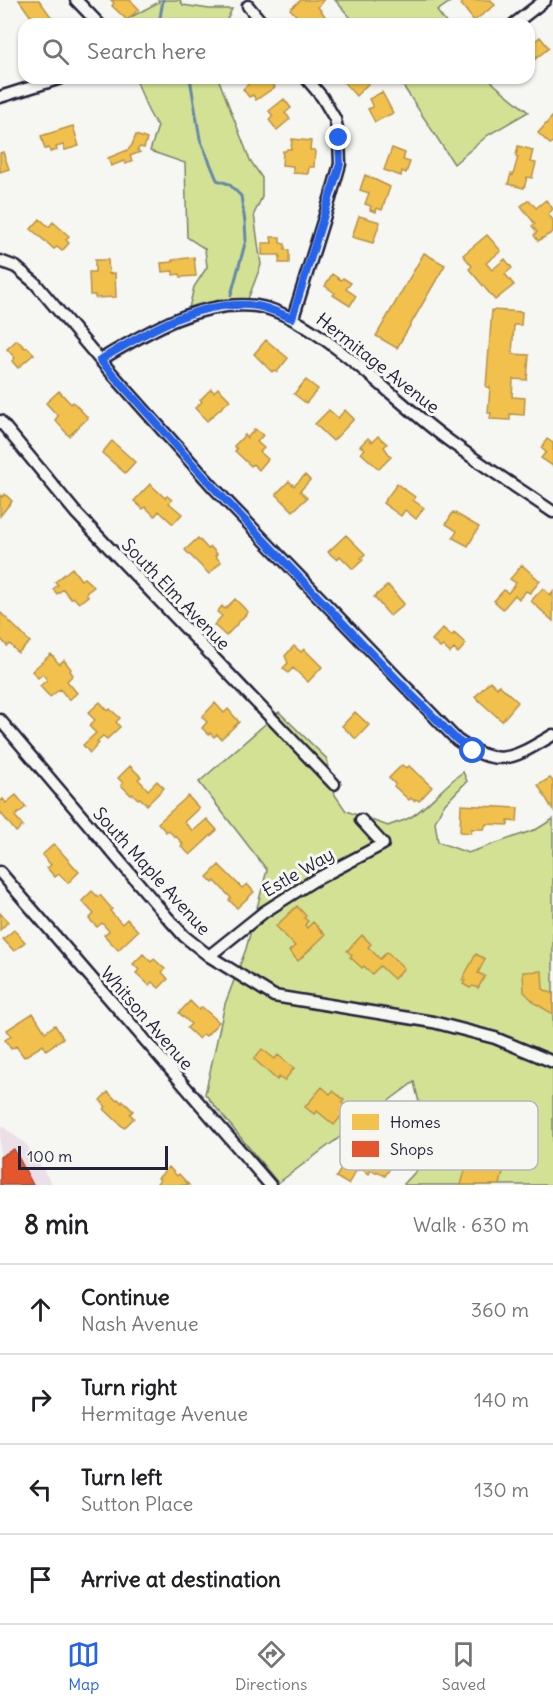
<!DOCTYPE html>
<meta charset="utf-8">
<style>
:root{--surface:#fff;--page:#f6f6f6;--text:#202124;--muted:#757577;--line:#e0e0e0;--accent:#2563eb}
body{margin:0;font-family:Delius,sans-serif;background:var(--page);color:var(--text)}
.scale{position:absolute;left:18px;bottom:15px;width:150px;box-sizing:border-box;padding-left:6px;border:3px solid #22223b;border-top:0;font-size:16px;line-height:21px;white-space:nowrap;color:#22223b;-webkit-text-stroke:4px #f6f6f2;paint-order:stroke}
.stop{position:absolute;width:18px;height:18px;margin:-14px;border:4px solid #2563eb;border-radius:50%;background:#fff}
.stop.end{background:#2563eb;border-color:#fff;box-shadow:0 2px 6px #0008}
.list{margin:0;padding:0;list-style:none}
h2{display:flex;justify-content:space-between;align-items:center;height:78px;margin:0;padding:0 24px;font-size:26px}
h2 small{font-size:20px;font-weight:400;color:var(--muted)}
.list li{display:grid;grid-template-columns:39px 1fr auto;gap:18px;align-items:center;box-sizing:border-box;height:90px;padding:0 24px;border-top:2px solid var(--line)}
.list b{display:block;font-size:22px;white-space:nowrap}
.list p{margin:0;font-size:20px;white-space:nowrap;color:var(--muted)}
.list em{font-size:20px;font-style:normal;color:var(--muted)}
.icon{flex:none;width:33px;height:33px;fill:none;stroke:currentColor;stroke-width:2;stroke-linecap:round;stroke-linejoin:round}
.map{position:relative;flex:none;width:553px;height:1185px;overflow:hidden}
.search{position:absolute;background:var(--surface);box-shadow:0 2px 4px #0004;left:18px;right:18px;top:18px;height:66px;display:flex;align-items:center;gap:15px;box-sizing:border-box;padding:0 21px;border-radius:18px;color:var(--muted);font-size:22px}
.sheet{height:438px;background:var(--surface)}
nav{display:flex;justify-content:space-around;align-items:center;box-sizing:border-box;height:84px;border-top:2px solid var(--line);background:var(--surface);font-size:16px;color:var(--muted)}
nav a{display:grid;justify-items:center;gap:3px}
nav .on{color:var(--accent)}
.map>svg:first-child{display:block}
.built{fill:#ece0e8}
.green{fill:#d3e195;stroke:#7a8268;stroke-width:1.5}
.homes{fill:#f2c14e;stroke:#b49148;stroke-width:1.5}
.shops{fill:#e4572e;stroke:#aa4732;stroke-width:1.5}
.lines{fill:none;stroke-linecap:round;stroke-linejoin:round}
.stream{stroke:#6589a9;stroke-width:3}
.street-casing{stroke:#22223b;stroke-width:15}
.street{stroke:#f6f6f2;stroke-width:10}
.route{stroke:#2563eb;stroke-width:8}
.labels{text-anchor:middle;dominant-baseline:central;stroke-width:6;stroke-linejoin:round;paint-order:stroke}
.street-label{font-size:18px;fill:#22223b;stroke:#f6f6f2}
.key{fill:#f6f6f2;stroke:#b6b6bb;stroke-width:1.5}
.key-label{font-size:16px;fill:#22223b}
</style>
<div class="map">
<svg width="553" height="1185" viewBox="0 0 553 1185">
<rect width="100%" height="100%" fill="#f6f6f2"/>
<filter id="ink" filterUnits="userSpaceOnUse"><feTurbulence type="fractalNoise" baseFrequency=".0167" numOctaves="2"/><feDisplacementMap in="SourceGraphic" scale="12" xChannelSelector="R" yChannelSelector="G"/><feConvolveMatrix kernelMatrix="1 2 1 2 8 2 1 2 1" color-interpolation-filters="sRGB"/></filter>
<g filter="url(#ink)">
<path class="built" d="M0 1124 27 1145 53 1185H0Z"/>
<path class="green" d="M158 0H180L183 5 209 9H232L226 21 218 24H118L159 2Z
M335 0H453L437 11 447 24H356Z
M135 78H218L250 160 262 178V197L254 214 261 265 248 299 227 300 189 308 194 287 207 267 205 249 187 237 185 163 150 151 158 126C146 113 143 94 135 78Z
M398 78H489L495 85 528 112 488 135 454 164Z
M279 712 327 759 335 795 346 811 388 826C395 823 404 821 411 817 430 805 444 785 463 772L467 781 443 806 435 822 438 842 468 853 537 829 553 819V1185H405L404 1184 432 1154 414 1082 278 1183 205 1094 225 1004 246 949 267 870 199 782Z"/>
<path class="homes" d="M19 0H39L52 18 44 24H36Z
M111 0H130L139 9 127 20 112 6 114 3Z
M301 0H324L318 7 325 16 316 24H311L308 21 306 23 303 20 296 24 291 19 296 15 290 9Z
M465 0H491L495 5 474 21 461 4Z
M540 37 549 48 529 64V46Z
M255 78H268L275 87 256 100 253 95 249 97 243 89Z
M340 78H368L366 79 369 83 356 96Z
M382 92 393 113 375 122 368 109 373 107 369 99Z
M284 99 291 108 285 113 290 119 277 130 269 120 273 116 269 111Z
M553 116V142L550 144 538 133Z
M73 126 79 146 65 150 63 145 56 147 57 150 50 152 49 148 45 149 41 136Z
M136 135 147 139 144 148 140 147 137 150 140 152 130 156 132 161 126 164 124 161 111 166 108 158 128 150 132 145Z
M292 139 311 141 310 150H315L314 167H309L308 174 293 173V166L282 165 283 151H286L287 149H291Z
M518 146 533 150 530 162 536 163 532 178 527 177 524 188 508 184 511 174 513 175 518 157 516 156Z
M392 148 405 153 403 160 410 162 406 173 402 171 401 176 384 170Z
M3 152 9 169 0 172V153Z
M365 175 390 187 382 210 377 208 376 212 370 210 371 206 365 204 369 193 360 190Z
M529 200 536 208 546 200 553 209 548 214 553 220V232L538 241 534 235 537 232 532 226 535 224 521 206Z
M359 216 380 222 373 243 352 237Z
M40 219 49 227 53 222 69 236 66 240 69 243 62 251 57 247 54 249 31 229Z
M487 235 501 251 486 263 492 270 505 259 512 268 505 274 514 285 495 300 469 269 472 266 463 255Z
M271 237H280V243L285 244V250H289V263H279L280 255H262V243H272Z
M424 253 445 265 397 348 376 336Z
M194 257 196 276 181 277 180 274 173 275V271L162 272 161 263 173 262 172 260Z
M95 260H108L109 274 115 273 116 297 95 298V295H90L89 272H95Z
M332 274 341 280 343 278 351 283 346 289 356 296 350 306 333 295 335 293 325 286Z
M492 310 522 312 521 325H514L512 354 529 355 527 380 513 379 512 397 525 398 524 415 510 414V420L490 419 491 413H488L490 387H486Z
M17 340 25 348 27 347 34 354 18 368 12 361 15 358 7 349Z
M266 340 288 358 277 372 274 370 272 372 254 354Z
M306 380 318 389 306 403 294 394Z
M218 388 230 400 207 421 195 408 202 402 200 400 211 389 214 392Z
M59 391 71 404 73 402 88 418 69 436 55 420 58 416 46 403Z
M329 410 338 418 345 410 354 419 333 441 315 424Z
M255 429 263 435 257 442 264 448 260 452 268 459 259 470 253 464 251 466 235 451 237 449 234 446 245 435 247 438Z
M378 436 387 444 384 447 391 457 379 469 361 453 365 449 360 446 368 438 372 442Z
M547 439 553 443V466L541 458 546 452 541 448Z
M112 441 135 462 125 473 102 453Z
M305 475 310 480 300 491 307 498 293 511 276 494 289 481 294 486Z
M150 484 165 498 167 496 172 500 169 503 182 514 173 524 159 511 155 516 145 507 143 509 134 501Z
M397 484 415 497 413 500 424 508 416 519 405 510 401 516 383 503Z
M0 494 2 497 5 494 12 501 0 516Z
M453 512 479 527 468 546 453 538 457 531 446 524Z
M346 535 365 554 361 558 363 560 353 569 340 556 337 560 328 552Z
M198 538 208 549 211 547 217 554 215 556 221 562 209 574 185 550Z
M522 565 540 581 530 593 526 591 519 599 515 595 503 609 494 601 504 590 508 593 516 583 510 579Z
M72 568 81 580 84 578 94 587 86 593 88 596 79 603 73 597 71 599 63 589 57 594 53 589 58 585 55 582Z
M388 585 404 604 390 616 374 597Z
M543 588 550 595 553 591V621L531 601Z
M235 599 248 612 226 636 214 625 222 616 217 612 222 606 225 609Z
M0 612 30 642 18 653 10 644 7 646 0 638Z
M443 628 452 636 454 633 466 644 458 653 454 649 450 653 443 646 440 648 432 640Z
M294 646 301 652 304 649 322 667 308 682 293 668 288 673 283 668 288 663 285 656Z
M51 654 59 664 64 660 71 669 70 671 73 675 67 681 77 693 69 700 60 689 50 697 40 686 47 680 43 674 38 678 32 671Z
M490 681 497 688 499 685 518 702 502 721 475 697Z
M100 702 108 711 110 709 120 718 116 722 120 727 107 739 103 736 97 741 99 743 90 753 83 745 96 733 89 726 95 720 88 713Z
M215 703 224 713 228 709 239 722 221 739 217 734 214 737 210 733 209 735 202 728 207 722 202 717Z
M355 712 369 725 356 739 342 726Z
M402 765 406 768 409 766 432 787 419 801 416 799 414 801 411 798 409 800 394 786 395 784 389 778Z
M130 766 141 777 138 779 148 790 157 781 164 788 147 805 140 798 138 799 133 794 131 795 121 785 123 783 118 778Z
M550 778 553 781V810L538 785Z
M16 795 26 807 15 816 23 826 16 832 0 812V802L3 799 6 803Z
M188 796 199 808 184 822 193 831 207 819 217 830 190 855 181 846 183 844 176 836 175 837 168 830 166 832 158 823Z
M461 805 518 808 517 822 508 821V825L486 824 484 829H471V833L460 832Z
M54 844 79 872 68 883 59 874 55 877 47 868 51 865 42 855Z
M219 865 242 888 247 884 254 892 237 908 229 900 231 898 215 881 213 883 207 877Z
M92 891 98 897 100 895 112 909 110 911 122 924 127 919 138 931 118 950 104 935 109 931 102 923 97 927 89 919 94 914 82 901Z
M297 906 306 916 304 918 308 921 305 925 307 928 313 922 325 935 298 961 289 951 295 946 276 926Z
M0 913 8 922 0 930Z
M14 930 25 942 14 951 3 939Z
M362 935 371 944 368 947 380 959 387 952 404 968 394 979 380 966 372 974 364 966 362 968 350 957 352 955 347 951Z
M143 954 151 962 154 959 165 969 162 972 168 979 159 988 152 982 149 985 136 973 139 970 133 964Z
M476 954 485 959 478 973 485 976 478 988 473 986 470 988 463 984 465 981 462 980Z
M542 971 543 989 553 994V1014L536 1004 524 992 523 972Z
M190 1001 199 1010 202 1007 219 1022 206 1036 203 1034 199 1039 187 1028 191 1024 179 1013Z
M33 1013 45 1032 55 1025 63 1038 46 1050 43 1045 24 1057 16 1046 11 1049 5 1040 11 1036 7 1030Z
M262 1049 275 1059 278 1055 294 1068 284 1081 279 1077 277 1080 254 1059Z
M322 1087 330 1094 333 1091 344 1100 342 1103 348 1108 334 1125 317 1111 314 1114 305 1107Z
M108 1092 116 1100 118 1099 122 1103 123 1101 133 1111 130 1114 134 1118 124 1128 104 1109 106 1107 100 1100Z
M360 1143 372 1150 375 1145 396 1159 385 1176 377 1171 376 1173 371 1170 369 1174 361 1169 356 1171 348 1184 336 1177 345 1163 352 1167 358 1166 361 1161 352 1155Z
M475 1164 503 1172 500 1185H461L466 1167 474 1169Z
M169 1167 177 1176 179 1174 189 1185H159L157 1183 160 1180 158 1178Z"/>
<path class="shops" d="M14 1149 33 1185H0V1157Z"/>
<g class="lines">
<path class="stream" d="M159 24 163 0
M190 78 200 139 217 180 229 184 241 196 245 222 246 240 231 295"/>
<g class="street-casing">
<path id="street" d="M76 0 99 24
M248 6 263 24
M514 24 545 0
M0 97 61 78
M0 261 16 267 35 283 100 360 214 488 457 740C499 769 512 759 553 735
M293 318 330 199 340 164 339 138 335 119 322 97 306 78
M100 360C147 332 199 300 256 306 277 309 297 321 314 332 362 364 402 406 448 440 482 465 518 488 553 512
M0 421 76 513 334 784
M0 720 167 917 184 936 209 956 274 996 433 1022 495 1038 553 1062
M0 872 270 1185
M209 956 264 912 313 881 383 844 361 820"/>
</g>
<use href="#street" class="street"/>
</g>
</g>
<g class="lines" filter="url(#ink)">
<path class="route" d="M339 138 340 164 292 318C281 314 269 308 257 306 200 298 147 332 100 360L214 488 411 694 457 740 473 751"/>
</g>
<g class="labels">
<g class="street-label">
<text transform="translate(378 363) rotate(38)">Hermitage Avenue</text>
<text transform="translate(176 594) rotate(46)">South Elm Avenue</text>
<text transform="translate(152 871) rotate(48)">South Maple Avenue</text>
<text transform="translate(298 872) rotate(-30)">Estle Way</text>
<text transform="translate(147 1018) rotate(49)">Whitson Avenue</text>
</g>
</g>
<rect x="340" y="1101" width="198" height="69" rx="9" class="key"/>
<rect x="352" y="1114" width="27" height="16" fill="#f2c14e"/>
<rect x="352" y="1141" width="27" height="16" fill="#e4572e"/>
<g class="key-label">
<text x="390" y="1128">Homes</text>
<text x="390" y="1155">Shops</text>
</g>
</svg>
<div class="scale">100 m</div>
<div class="stop" style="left:473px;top:751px"></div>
<div class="stop end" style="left:339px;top:138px"></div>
<div class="search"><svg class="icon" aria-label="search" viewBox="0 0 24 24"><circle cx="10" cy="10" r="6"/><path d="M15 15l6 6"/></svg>Search here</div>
</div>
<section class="sheet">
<h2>8 min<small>Walk · 630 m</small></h2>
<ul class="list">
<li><svg class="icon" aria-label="ahead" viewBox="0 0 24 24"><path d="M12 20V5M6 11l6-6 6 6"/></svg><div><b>Continue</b><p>Nash Avenue</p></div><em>360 m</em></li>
<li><svg class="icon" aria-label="right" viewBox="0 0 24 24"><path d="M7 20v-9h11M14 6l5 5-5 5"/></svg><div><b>Turn right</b><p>Hermitage Avenue</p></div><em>140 m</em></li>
<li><svg class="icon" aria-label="left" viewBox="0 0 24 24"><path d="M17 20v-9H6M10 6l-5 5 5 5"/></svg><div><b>Turn left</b><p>Sutton Place</p></div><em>130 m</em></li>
<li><svg class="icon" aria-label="arrive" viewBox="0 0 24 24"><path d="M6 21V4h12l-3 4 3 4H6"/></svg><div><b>Arrive at destination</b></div></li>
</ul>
</section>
<nav>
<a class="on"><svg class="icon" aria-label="map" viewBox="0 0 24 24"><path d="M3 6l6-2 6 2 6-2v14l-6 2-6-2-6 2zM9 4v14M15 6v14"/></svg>Map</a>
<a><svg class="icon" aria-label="directions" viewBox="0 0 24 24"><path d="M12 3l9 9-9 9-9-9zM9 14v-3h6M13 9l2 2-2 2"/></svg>Directions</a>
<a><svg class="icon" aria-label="saved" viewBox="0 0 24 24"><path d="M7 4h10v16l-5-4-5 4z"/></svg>Saved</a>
</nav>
